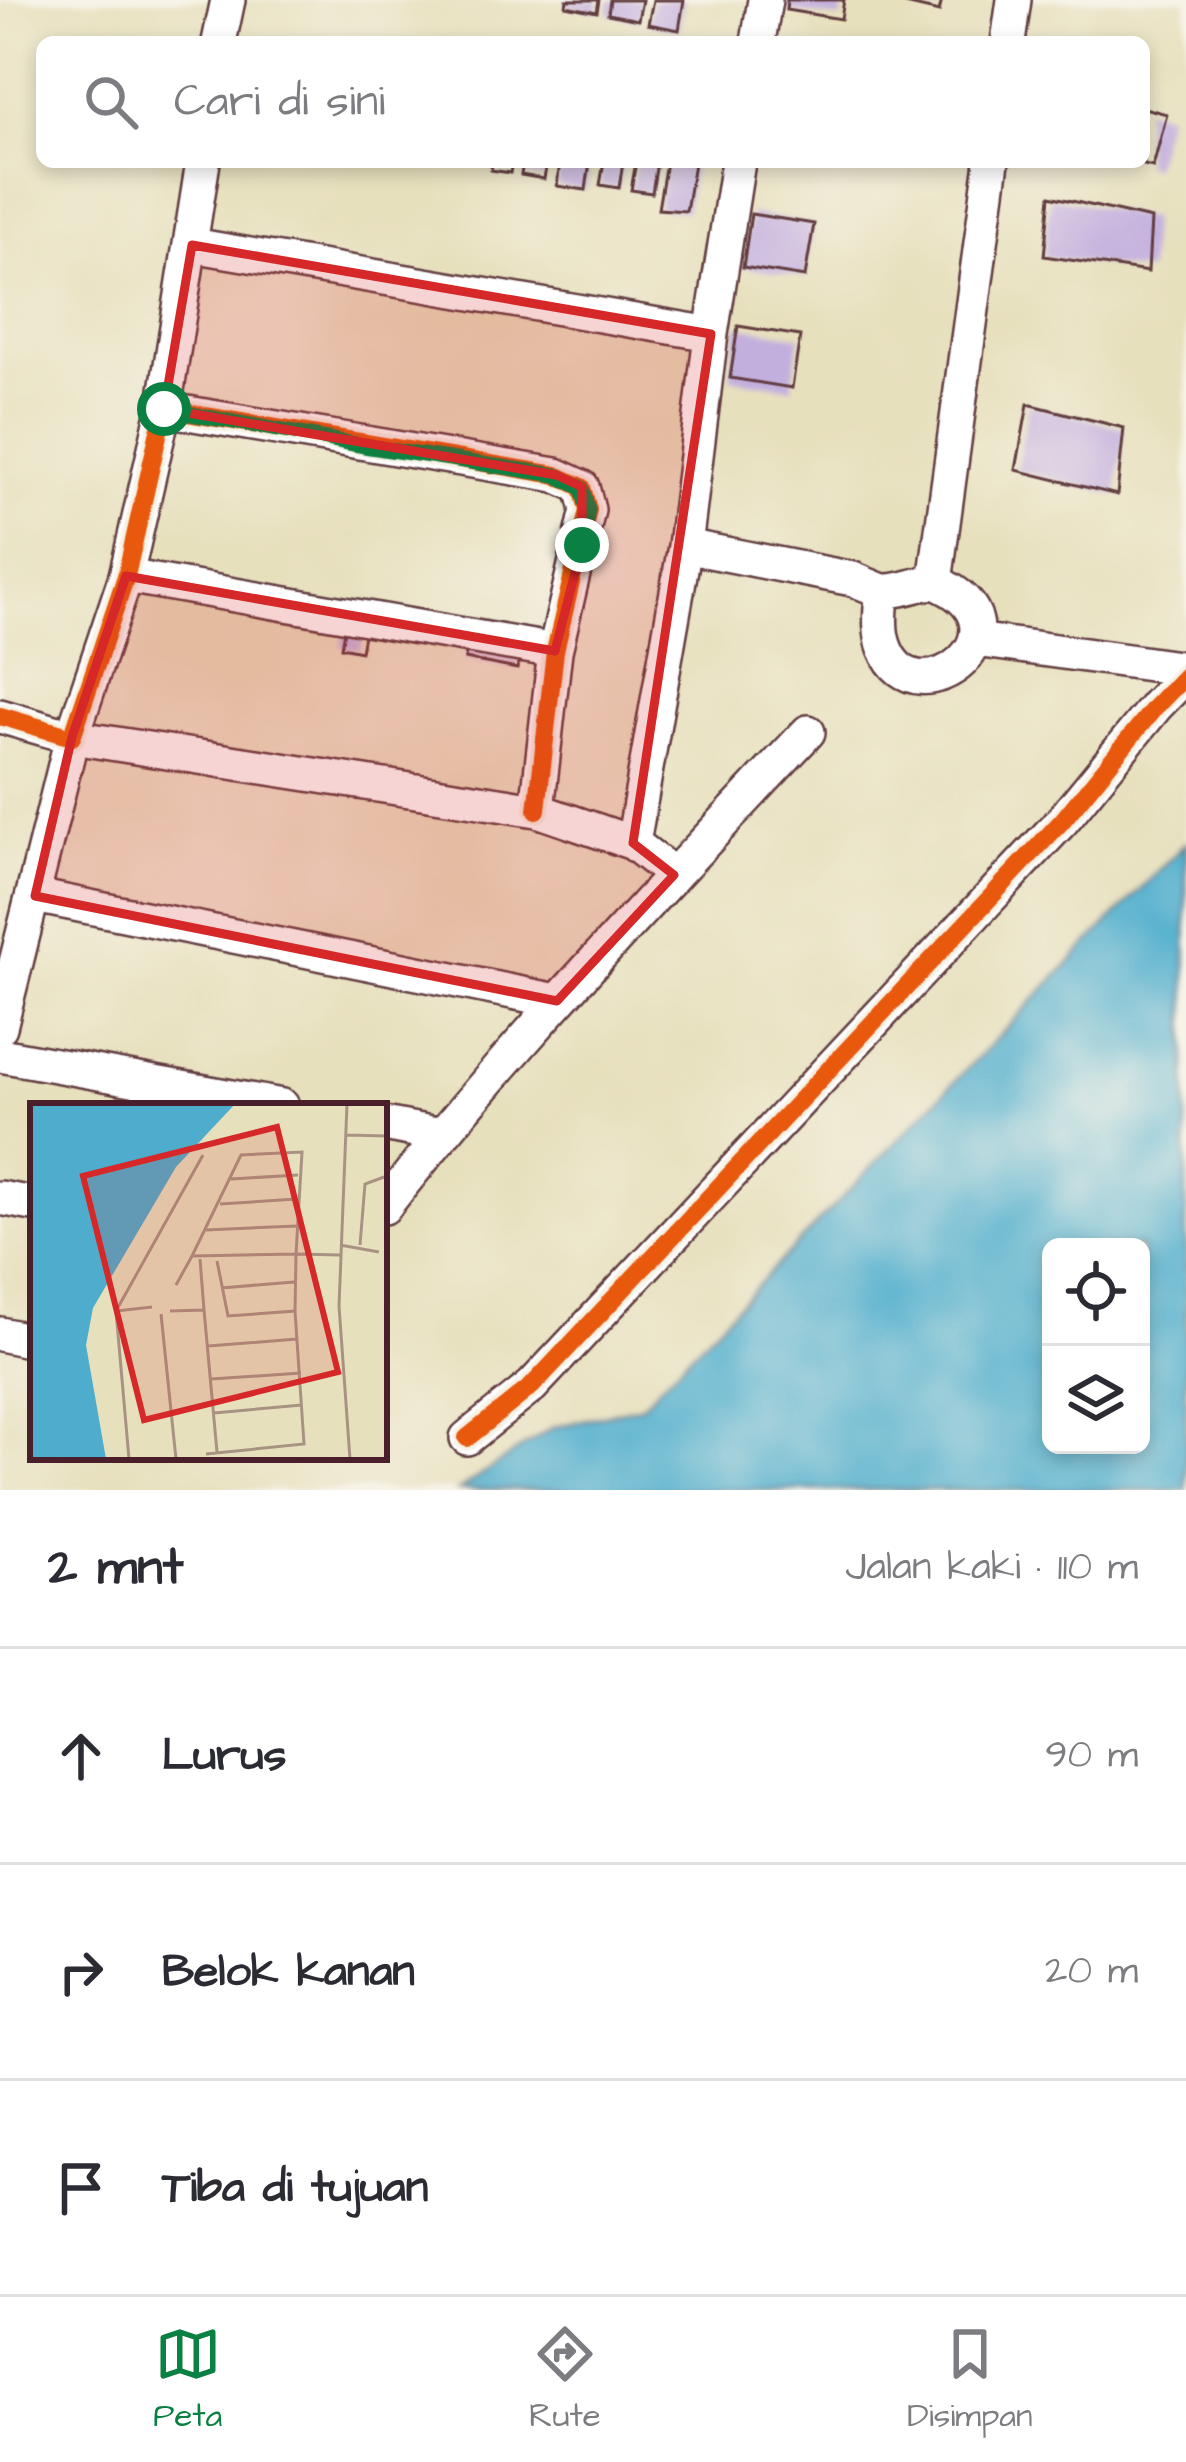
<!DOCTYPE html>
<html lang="id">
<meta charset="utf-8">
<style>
:root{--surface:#fff;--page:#f7f7f7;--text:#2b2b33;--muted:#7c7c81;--line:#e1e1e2;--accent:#0b8043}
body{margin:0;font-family:"Architects Daughter",sans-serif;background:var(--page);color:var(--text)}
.controls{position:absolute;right:36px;bottom:36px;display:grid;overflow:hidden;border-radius:18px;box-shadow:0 6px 18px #0003}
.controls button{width:108px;height:108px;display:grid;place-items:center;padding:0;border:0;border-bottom:3px solid var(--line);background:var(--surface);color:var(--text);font:60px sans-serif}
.stop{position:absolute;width:36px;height:36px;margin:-27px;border:9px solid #0b8043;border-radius:50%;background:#fff}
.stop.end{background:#0b8043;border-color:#fff;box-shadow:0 3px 12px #0008}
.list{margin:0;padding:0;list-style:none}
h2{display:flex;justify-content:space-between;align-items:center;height:156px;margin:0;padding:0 48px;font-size:51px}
h2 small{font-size:39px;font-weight:400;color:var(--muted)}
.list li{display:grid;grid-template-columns:78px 1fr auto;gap:36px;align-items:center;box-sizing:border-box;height:216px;padding:0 48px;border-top:3px solid var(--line)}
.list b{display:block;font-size:45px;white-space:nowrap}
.list em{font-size:39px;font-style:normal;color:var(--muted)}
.icon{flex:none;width:66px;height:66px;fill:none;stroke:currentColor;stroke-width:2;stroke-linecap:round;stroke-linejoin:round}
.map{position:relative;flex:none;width:1186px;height:1490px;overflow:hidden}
.search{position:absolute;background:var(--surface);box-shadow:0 6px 18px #0003;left:36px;right:36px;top:36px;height:132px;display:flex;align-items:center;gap:30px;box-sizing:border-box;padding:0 42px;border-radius:18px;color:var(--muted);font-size:45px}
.sheet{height:804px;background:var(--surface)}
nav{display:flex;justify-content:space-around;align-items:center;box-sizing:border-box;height:168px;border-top:3px solid var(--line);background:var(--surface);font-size:33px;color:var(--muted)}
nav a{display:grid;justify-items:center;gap:6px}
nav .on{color:var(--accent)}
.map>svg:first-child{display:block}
.water{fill:#4eadcd;stroke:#4c667c;stroke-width:3;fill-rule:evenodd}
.building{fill:#c3afde}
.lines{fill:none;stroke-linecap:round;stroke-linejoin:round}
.street-casing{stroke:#623c41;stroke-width:38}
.street{stroke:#fff;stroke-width:33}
.cycleway-casing{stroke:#f7f3e8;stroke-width:26}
.cycleway{stroke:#e8590c;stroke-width:18}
.route{stroke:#0b8043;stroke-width:15}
.marked{fill:#d62828;fill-opacity:0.2;stroke:#d62828;stroke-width:9;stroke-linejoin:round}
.inset-road{fill:none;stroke:#a89383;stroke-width:3}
.view{fill:#d62828;fill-opacity:0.15;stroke:#d62828;stroke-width:6}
.inset-edge{fill:none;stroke:#4a1f2b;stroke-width:6}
</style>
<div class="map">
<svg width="1186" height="1490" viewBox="0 0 1186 1490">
<rect width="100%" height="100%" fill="#f7f3e8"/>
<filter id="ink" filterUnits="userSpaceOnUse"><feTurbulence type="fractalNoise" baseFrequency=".00833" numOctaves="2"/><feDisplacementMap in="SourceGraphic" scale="24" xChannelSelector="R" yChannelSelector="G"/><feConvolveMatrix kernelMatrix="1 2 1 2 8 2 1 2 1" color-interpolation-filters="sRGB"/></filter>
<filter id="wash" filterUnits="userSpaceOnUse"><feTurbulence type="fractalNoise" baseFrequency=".004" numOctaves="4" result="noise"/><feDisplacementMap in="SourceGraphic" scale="48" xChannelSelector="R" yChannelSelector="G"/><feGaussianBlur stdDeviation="2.7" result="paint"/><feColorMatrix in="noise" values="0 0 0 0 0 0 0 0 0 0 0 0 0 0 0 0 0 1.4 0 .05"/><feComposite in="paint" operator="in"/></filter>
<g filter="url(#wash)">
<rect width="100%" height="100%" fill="#e7e0bd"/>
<path class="water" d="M1186 843V1490H459L552 1428 640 1406ZM1051 1247H1141V1445H1051Z"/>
<g id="blocks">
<path class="building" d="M567 0H599L597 12 566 6Z
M610 0H642L638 20 608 14Z
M653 0H684L679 30 648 24Z
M787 0H844L841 19 786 10Z
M888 0H942L939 12Z
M1144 108 1167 114 1153 167 1144 165Z
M492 162H512L510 173 491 170Z
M523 162H547L544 179 521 175Z
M560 162H590L586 190 557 186Z
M604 162H623L619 188 600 185Z
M636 162H657L652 193 631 190Z
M666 162 694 163 686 211 658 209Z
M1050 196 1151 219 1148 272 1044 256Z
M751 214 814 224 805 277 743 267Z
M738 326 800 336 792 388 730 378Z
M1028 404 1124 428 1117 495 1016 470Z
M345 625 365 629 361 651 341 647Z
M469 639 521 650 517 669 465 659Z"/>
</g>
</g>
<g filter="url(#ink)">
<use href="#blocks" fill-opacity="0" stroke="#623c41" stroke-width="3"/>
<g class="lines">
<g class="street-casing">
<path id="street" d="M219 42 228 0
M758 42 765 0
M1008 42 1014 0
M192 245 711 334
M164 409 203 162
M685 546 711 334 738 162
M126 576 555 651
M935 582 992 162
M935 582C1041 627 916 727 885 648 878 630 881 610 882 591 901 592 916 583 935 582Z
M976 640 1186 669
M0 716 72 737 126 576 164 409 556 475 582 487 588 510 555 651 537 810
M633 843 685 546 853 579 882 591
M35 896 557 1001
M0 1027 72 737 537 810 633 843 674 875 808 732
M0 1055 282 1106
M384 1124 441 1135
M0 1198 33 1204
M384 1207C475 1091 574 983 674 875
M0 1334 33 1341
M467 1438 532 1386 1062 821 1156 706 1186 675"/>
</g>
<use href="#street" class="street"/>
<g class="cycleway-casing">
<path id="cycleway" d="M0 716 72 737 126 576 164 409 556 475 582 487 588 510 555 651 537 810
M467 1438 532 1386 1062 821 1156 706 1186 675"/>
</g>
<use href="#cycleway" class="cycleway"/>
</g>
</g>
<g class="lines" filter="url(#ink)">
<path class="route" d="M164 409 370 447 556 475 582 488 588 510 582 545"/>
</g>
<path class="marked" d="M192 245 711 334 633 843 674 875 557 1001 35 896 72 737 126 576 555 651 582 545V487L556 475 164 409Z"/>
<g transform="translate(30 1103)">
<rect width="357" height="357" fill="#e7e0bd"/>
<path d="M0 1H205L146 64 63 205 56 242 76 356H0Z" fill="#4eadcd"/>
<path class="inset-road" d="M317 1 309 203 320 356M316 32 357 33M201 76 268 72M190 101 266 96M176 127 266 123M310 142 349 149M330 142 335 81 354 74M187 158 198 213 265 208 266 151 310 152M146 182 162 153 266 151 272 49 211 52 162 153M191 185 264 179M174 207 187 349M86 208 173 52M140 208 174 207 170 156M131 211 146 356M178 243 267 236M181 276 271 270M184 310 272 302M176 351 274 341 265 208M99 356 86 208 122 204"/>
<path class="view" d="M247 24 308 269 114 317 53 73Z"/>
<rect width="357" height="357" class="inset-edge"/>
</g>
</svg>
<div class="controls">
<button><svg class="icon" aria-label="locate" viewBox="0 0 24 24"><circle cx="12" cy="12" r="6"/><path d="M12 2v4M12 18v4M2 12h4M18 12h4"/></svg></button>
<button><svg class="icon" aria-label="layers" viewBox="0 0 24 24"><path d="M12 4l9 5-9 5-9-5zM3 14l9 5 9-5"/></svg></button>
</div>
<div class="stop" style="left:164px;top:409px"></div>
<div class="stop end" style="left:582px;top:545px"></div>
<div class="search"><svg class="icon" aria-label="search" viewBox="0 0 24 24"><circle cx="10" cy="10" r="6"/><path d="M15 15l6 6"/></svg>Cari di sini</div>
</div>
<section class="sheet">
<h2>2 mnt<small>Jalan kaki · 110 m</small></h2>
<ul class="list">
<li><svg class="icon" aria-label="ahead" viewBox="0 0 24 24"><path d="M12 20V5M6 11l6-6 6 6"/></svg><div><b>Lurus</b></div><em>90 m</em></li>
<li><svg class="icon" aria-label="right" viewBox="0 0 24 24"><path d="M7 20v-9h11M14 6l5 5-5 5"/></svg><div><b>Belok kanan</b></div><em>20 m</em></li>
<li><svg class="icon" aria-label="arrive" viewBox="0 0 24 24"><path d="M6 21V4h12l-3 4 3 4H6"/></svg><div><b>Tiba di tujuan</b></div></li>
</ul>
</section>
<nav>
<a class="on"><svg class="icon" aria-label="map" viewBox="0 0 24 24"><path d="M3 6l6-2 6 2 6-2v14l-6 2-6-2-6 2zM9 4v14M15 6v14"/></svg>Peta</a>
<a><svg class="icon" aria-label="directions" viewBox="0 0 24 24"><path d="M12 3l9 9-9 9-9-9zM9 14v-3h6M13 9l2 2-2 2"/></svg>Rute</a>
<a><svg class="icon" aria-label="saved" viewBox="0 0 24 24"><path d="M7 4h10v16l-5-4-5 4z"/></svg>Disimpan</a>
</nav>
